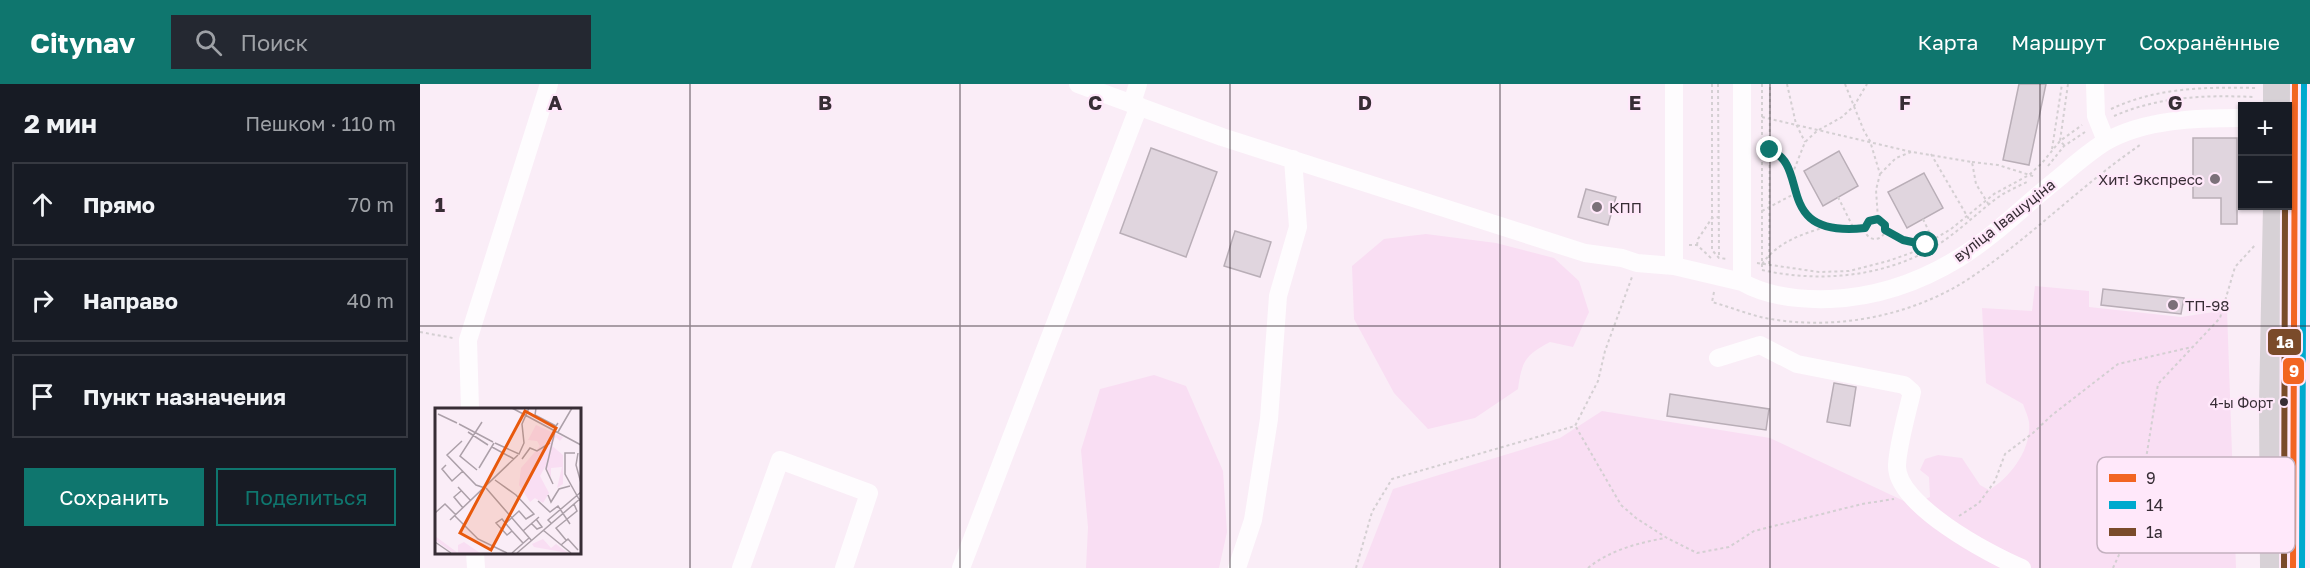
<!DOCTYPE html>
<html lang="ru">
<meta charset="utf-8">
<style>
:root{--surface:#171b24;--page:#242831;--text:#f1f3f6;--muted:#9ea1a6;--line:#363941;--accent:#0f766e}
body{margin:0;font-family:"Golos Text",sans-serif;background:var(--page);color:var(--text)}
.controls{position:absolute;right:18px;top:18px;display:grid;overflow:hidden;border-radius:0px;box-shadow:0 2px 4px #0004}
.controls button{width:54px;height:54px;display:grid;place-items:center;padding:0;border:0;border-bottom:2px solid var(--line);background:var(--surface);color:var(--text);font:30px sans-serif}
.stop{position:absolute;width:18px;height:18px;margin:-14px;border:4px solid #0f766e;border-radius:50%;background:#fff}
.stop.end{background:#0f766e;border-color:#fff;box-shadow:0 2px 6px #0008}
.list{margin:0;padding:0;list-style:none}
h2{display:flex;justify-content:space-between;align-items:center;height:78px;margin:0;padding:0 24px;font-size:26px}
h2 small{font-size:20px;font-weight:400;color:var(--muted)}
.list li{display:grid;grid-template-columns:39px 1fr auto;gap:18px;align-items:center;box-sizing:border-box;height:84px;margin:0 12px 12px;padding:0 12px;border:2px solid var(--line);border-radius:0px}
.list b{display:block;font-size:22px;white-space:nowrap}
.list em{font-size:20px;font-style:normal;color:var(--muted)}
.actions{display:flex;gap:12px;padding:18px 24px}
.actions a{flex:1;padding:14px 0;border:2px solid var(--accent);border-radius:0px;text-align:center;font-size:21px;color:var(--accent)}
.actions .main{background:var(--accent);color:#fff}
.icon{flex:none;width:33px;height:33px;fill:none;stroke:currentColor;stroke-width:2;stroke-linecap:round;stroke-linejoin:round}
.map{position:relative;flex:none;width:1890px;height:484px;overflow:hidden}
header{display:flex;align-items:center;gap:36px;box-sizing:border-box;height:84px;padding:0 30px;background:var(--accent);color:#fff}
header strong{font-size:28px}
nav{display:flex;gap:33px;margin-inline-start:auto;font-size:21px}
.search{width:420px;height:54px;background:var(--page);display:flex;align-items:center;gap:15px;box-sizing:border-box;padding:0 21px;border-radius:0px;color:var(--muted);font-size:22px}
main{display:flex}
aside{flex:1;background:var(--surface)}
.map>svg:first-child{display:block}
.green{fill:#f9def3}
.building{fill:#e0d5de;stroke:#b9aeb7;stroke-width:1.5}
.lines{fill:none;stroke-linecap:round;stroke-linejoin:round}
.path{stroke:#d4cfd2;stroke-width:2;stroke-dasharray:3 3;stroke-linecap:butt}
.minor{stroke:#fefcfe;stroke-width:18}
.major{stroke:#d7d1d6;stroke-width:22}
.bus-1-casing{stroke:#ffe8fa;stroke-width:10}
.bus-2-casing{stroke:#ffe8fa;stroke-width:10}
.bus-3-casing{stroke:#ffe8fa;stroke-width:10}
.bus-1{stroke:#f26522;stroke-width:6}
.bus-2{stroke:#00a9ce;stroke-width:6}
.bus-3{stroke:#7a4b2a;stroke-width:6}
.route{stroke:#0f766e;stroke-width:8}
.grid{fill:none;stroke:#372d35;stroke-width:1.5;stroke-opacity:0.55}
.poi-dot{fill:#7b7079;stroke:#ffe8fa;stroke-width:2}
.bus-dot{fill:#372d35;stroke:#ffe8fa;stroke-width:2}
.labels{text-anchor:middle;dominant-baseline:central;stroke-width:4.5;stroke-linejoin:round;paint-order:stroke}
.bus-label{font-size:14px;fill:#372d35;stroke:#ffe8fa;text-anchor:end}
.poi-label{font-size:15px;fill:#372d35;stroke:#ffe8fa;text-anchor:start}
.street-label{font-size:15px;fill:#372d35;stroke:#ffe8fa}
.inset-road{fill:none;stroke:#aca0a9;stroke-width:1.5}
.view{fill:#e8590c;fill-opacity:0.15;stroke:#e8590c;stroke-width:3}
.inset-edge{fill:none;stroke:#372d35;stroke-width:3}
.key{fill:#ffe8fa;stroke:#c3b0bf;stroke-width:1.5}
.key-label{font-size:16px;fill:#372d35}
.grid-label{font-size:20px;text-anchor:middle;font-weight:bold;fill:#372d35;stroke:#ffe8fa;stroke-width:4.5;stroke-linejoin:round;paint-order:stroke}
.line-badge{stroke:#ffe8fa;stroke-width:2}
.badge-label{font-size:16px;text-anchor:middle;font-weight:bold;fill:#fff}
</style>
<header>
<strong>Citynav</strong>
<div class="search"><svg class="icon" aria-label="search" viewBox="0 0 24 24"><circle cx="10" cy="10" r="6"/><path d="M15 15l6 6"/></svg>Поиск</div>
<nav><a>Карта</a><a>Маршрут</a><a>Сохранённые</a></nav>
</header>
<main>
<aside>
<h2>2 мин<small>Пешком · 110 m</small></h2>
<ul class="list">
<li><svg class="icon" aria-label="ahead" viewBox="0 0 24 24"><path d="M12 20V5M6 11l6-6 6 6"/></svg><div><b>Прямо</b></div><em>70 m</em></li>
<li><svg class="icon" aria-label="right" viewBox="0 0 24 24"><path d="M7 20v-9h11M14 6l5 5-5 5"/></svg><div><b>Направо</b></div><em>40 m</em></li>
<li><svg class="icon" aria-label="arrive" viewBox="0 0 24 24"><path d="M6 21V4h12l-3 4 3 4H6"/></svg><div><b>Пункт назначения</b></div></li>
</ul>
<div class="actions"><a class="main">Сохранить</a><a>Поделиться</a></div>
</aside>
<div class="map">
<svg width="1890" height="484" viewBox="0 0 1890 484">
<rect width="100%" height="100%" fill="#faedf7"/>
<path class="green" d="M1006 150 1076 159 1134 174 1159 197 1169 228 1153 263 1130 258C1105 271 1102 277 1098 305L1055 334 1008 345 974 309 934 235 932 182 964 155Z
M1615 202 1669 207V223L1761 233 1807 226 1816 484H942L973 405 1140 354 1182 327 1350 354 1484 417 1498 418 1510 413 1509 393 1500 386 1505 375 1518 371 1542 374 1560 401 1569 406C1590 394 1612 365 1609 338 1608 332 1605 326 1603 320L1566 299 1562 224 1612 227Z
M734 291 766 302 803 387 807 448 799 484H666L668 443 661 366 680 305Z"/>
<path class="building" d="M1599 0H1626L1609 81 1583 76Z
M1773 54H1817V140H1801V114H1773Z
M731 64 797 88 766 173 700 149Z
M1419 67 1438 102 1403 122 1384 87Z
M1504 89 1523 124 1487 144 1468 108Z
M1166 105 1196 113 1188 141 1158 133Z
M815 147 851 158 840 193 804 182Z
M1683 205 1764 214 1761 230 1681 221Z
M1414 299 1436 303 1430 342 1407 338Z
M1250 310 1349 325 1346 346 1247 332Z"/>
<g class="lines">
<path class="path" d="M1292 0V166L1299 174 1308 175
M1298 0 1299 174
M1342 0V186C1399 199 1465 193 1516 162 1538 148 1556 130 1577 114 1587 107 1599 102 1609 97
M1367 0 1376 40 1385 58
M1425 0 1444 47 1450 57 1460 90 1456 106 1458 135
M1691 25C1738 3 1786 3 1838 4
M1694 32C1740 12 1786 11 1835 13
M1342 33 1492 68 1552 78 1556 100 1569 121
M1644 61 1640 57 1648 0
M1342 65C1394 74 1348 154 1445 144
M1632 65 1642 0
M1511 70 1550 137
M1552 78 1578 81 1616 93
M1628 82 1644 62 1665 48
M1460 90 1476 74 1491 68
M1372 91 1385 58 1397 47 1422 33 1434 22 1447 0
M1418 113 1434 145
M1342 127 1374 110
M1445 145a10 10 0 1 1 20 0a10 10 0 1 1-20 0Z
M1503 135 1513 156
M1465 146 1483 156 1513 162
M1269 161H1277L1291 174
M1277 161 1278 155 1292 134 1299 133
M1337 179 1399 188 1429 187 1468 177 1491 169 1531 145 1574 110 1609 91 1622 79 1640 57 1662 41
M1342 180C1358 158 1380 151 1405 143
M1349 180 1350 0
M1294 208 1292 218C1310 223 1327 230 1345 234 1413 247 1489 233 1547 196 1608 156 1660 102 1720 61
M0 248 33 254
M1156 343 1201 421 1216 434 1247 454 1277 469 1309 463 1334 447 1442 420 1474 415
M1539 432 1559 419 1575 397 1585 370 1613 349 1632 331 1698 280 1772 263
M936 484 952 428 972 395 1155 342 1178 297 1185 267 1212 193
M1168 484C1190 466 1218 459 1245 454
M1693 484 1717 431 1738 300 1800 234 1815 183 1836 160"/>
<path class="minor" d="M658 0 802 53 1165 169 1202 174 1217 179 1254 182 1322 198
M1254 0V182
M1322 0V198C1348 213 1379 216 1410 215 1455 213 1500 198 1539 174 1573 153 1603 123 1635 97 1651 84 1667 69 1685 58 1725 35 1777 34 1822 34
M1675 0 1676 32 1686 57
M712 19 718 0
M1298 274 1340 261 1377 280 1484 301 1492 308C1487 330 1478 360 1477 381 1475 420 1570 471 1602 484
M50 325 48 256 129 0
M55 468 56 484
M321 484 360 376 449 409 424 484
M541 484 719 22
M817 484 833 436 849 335 858 212 878 143 873 75"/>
<path class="major" d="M1854 0V22
M1851 484 1850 320 1854 122
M1873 484 1875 0"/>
<g class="bus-1-casing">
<path id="bus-1" d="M1873 484 1875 0"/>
</g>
<g class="bus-2-casing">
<path id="bus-2" d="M1882 484 1884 0"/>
</g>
<g class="bus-3-casing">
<path id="bus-3" d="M1864 484 1865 122"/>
</g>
<use href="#bus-1" class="bus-1"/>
<use href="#bus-2" class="bus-2"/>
<use href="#bus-3" class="bus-3"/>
</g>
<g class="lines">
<path class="route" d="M1350 66C1392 82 1351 154 1445 144L1449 137 1458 135 1465 141V146L1483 156 1506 161"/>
</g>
<path class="grid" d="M270 0V484M540 0V484M810 0V484M1080 0V484M1350 0V484M1620 0V484M0 242H1890"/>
<g class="poi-dot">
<circle cx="1795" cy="95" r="6"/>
<circle cx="1177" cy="123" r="6"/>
<circle cx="1753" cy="221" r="6"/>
</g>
<circle class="bus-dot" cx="1864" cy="318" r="5"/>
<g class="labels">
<g class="bus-label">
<text x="1853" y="318">4-ы Форт</text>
</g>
<g class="poi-label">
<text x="1783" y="95" text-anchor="end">Хит! Экспресс</text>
<text x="1189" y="123">КПП</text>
<text x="1765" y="221">ТП-98</text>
</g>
<g class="street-label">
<text transform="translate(1584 136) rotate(-38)">вуліца Івашуціна</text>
</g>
</g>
<g transform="translate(15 324)">
<rect width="146" height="146" fill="#faedf7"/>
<path d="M101 17 128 29 125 33 121 29 116 37 128 47V76L122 80 127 59 116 60V69L110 59 105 68 114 85 108 95 100 90 95 94 84 77 86 60 105 38 102 33 93 32ZM0 128 23 145V137L29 134 45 145H18L0 132ZM108 131 116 140 121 136 133 145 99 139 97 136Z" fill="#f9def3"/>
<path class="inset-road" d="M77 0 146 37M101 0 100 7 121 18 123 15M3 6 22 15M24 16 58 34M33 24 53 37M123 24 137 0M27 33 12 47 41 77 50 80M60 35 84 46 89 35 87 16 94 0M57 39 79 51M140 45H130V66L145 93M143 45 141 57 146 75M87 51 95 40 102 43 115 35M11 57 7 61 17 73 28 63M44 60 59 35M42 62 25 48 47 14M60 72 81 87 99 106 91 111 84 103 71 115M118 76 111 61 120 23M23 79 36 93M51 80 97 133M26 83 19 89 28 100M113 87 116 94 124 81 135 78M103 93 115 104 123 98 135 116M0 105 10 96 21 107M20 108 43 131 72 145M15 112 83 47M96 115 102 121 107 119 101 111M116 115 113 112 146 84M108 122 136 145M77 123 72 127 61 115 67 111 77 123 88 135M88 123 104 109M131 132 121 120 142 103 139 96M0 134 16 145M126 137 133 131 143 142M77 145 94 130M82 145 146 90"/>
<path class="view" d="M90 3 121 20 56 142 25 125Z"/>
<rect width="146" height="146" class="inset-edge"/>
</g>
<rect x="1677" y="373" width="198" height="96" rx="9" class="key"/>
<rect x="1689" y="390" width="27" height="8" fill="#f26522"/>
<rect x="1689" y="417" width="27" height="8" fill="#00a9ce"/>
<rect x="1689" y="444" width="27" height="8" fill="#7a4b2a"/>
<g class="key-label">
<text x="1726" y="400">9</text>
<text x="1726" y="427">14</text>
<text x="1726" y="454">1а</text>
</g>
<g class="grid-label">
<text x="135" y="26">A</text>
<text x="405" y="26">B</text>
<text x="675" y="26">C</text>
<text x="945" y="26">D</text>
<text x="1215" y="26">E</text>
<text x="1485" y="26">F</text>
<text x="1755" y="26">G</text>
<text x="20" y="128">1</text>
</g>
<g class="line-badge">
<rect x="1847" y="244" width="35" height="28" rx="6" fill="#7a4b2a"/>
<rect x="1862" y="273" width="23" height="28" rx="6" fill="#f26522"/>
</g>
<g class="badge-label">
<text x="1865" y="264">1а</text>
<text x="1874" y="293">9</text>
</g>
</svg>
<div class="controls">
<button>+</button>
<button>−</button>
</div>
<div class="stop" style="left:1506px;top:161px"></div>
<div class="stop end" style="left:1350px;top:66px"></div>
</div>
</main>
